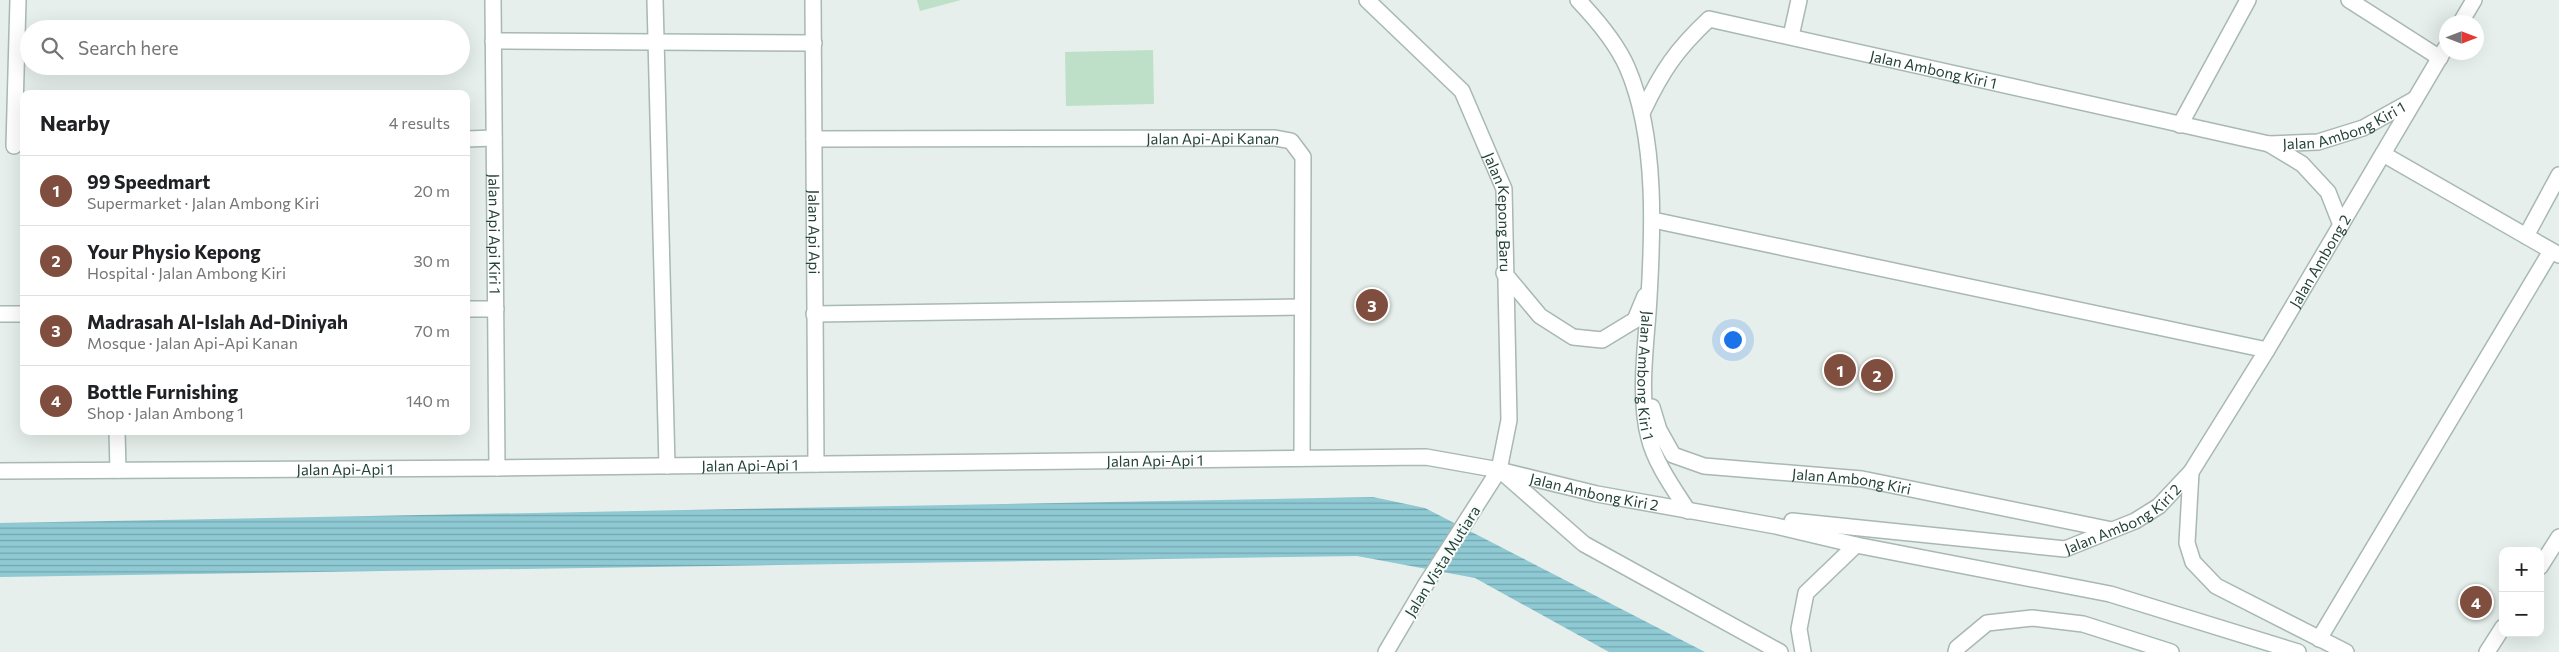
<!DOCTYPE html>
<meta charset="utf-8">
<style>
:root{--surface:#fff;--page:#f2f2f2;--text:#202124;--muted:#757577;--line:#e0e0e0;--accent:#7f4e3f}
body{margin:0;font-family:Commissioner,sans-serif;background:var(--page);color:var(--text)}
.controls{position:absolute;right:15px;bottom:15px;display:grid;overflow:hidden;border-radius:10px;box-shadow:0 5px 20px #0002}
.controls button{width:45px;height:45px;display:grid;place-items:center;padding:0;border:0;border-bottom:1px solid var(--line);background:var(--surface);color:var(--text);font:25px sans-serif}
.compass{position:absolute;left:2439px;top:15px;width:45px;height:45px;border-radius:50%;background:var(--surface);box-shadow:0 5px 20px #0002;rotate:90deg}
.you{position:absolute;left:1732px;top:339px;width:18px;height:18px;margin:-12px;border:4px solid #fff;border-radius:50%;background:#1a73e8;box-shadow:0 0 0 8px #1a73e833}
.badge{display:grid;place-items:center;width:32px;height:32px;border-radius:50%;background:var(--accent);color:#fff;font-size:16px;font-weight:700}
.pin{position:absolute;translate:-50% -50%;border:2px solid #fff;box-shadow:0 1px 5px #0006}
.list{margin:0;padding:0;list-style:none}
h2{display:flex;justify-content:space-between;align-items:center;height:65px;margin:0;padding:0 20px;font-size:21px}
h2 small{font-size:16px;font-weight:400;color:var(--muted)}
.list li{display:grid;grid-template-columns:32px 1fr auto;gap:15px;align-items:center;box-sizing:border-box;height:70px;padding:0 20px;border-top:1px solid var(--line)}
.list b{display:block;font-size:19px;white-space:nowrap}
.list p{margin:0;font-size:16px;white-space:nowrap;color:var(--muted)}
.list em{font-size:16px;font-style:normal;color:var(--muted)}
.icon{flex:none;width:28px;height:28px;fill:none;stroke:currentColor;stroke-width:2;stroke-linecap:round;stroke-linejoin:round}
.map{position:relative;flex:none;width:2559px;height:652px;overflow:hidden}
.search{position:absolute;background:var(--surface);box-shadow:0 5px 20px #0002;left:20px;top:20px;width:450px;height:55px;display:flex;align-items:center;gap:12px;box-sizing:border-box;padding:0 18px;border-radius:28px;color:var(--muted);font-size:19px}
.panel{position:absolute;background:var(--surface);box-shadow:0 5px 20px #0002;left:20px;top:90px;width:450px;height:345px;border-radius:10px}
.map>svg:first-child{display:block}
.pitch{fill:#bfe0c8}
.water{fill:url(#water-rules)}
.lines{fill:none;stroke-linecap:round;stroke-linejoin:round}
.minor-casing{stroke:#a8b8b2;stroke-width:18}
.minor{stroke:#fff;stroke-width:15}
.labels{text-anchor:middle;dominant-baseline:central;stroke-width:4;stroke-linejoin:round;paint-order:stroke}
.street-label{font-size:15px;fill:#24423a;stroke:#f7fbf9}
</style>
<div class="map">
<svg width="2559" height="652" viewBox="0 0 2559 652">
<defs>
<pattern id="water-rules" width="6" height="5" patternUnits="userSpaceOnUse" patternTransform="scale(1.25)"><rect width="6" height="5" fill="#8ec9d4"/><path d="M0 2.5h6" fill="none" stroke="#74a5ad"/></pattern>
</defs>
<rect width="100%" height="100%" fill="#e6efeb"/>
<path class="pitch" d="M917 0H961L920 11Z
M1153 50 1154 104 1066 106 1065 52Z"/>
<path class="water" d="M1373 497 1425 508 1705 652H1609L1475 578 1357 556 0 577V523Z"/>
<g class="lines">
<g class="minor-casing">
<g id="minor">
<path id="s1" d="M493 0 497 468"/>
<path d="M655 0 667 466"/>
<path id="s2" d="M813 0 816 464"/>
<path id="s3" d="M1367 0 1462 91 1504 189 1509 420 1499 470 1426 584 1386 652"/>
<path id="s4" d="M1578 0C1597 20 1616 42 1627 67 1658 138 1653 237 1648 313 1645 351 1639 401 1649 438 1655 463 1674 489 1688 511"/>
<path d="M2349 0 2440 58"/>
<path d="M2461 22 2474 0"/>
<path d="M1791 36 1799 0"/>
<path d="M493 41 814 43"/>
<path id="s5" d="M1643 111C1662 71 1676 50 1709 19L2269 144 2318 142 2363 128 2415 99"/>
<path d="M2180 125 2248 0"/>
<path d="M466 139 494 138"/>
<path id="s6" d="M814 139 1275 138 1291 141 1303 157 1302 458"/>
<path d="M2269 144 2302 164 2328 192 2341 225"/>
<path d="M14 146 18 0"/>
<path d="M2383 154 2559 255"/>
<path d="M1653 220 2267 350"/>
<path d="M2526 236 2559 175"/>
<path d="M1504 273 1540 316 1573 337 1602 340 1635 320 1645 296"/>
<path d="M466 309H496"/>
<path d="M0 314H24"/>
<path d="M814 314 1302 307"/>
<path id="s7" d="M1652 407 1659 430 1673 455 1704 466 1862 479 2112 530"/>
<path d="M117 431 118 470"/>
<path id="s8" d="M0 471 497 468 1426 457 1499 470 1597 494 1776 526 1856 545 2110 594 2298 652"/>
<path d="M1502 472 1584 544 1780 652"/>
<path d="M2191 472 2187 543 2193 562 2216 586 2346 652"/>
<path id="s9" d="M1792 521 2065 549 2135 521 2159 506 2191 472 2267 350 2446 47"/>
<path d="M2540 567 2559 537"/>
<path d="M2319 639 2551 251"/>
<path d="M1803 652 1799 629 1806 593 1856 545"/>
<path d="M1956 652 1957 648 1987 623 2032 618 2083 624 2171 652"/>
<path d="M2487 652 2503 627"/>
</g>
</g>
<use href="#minor" class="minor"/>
</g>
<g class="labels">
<g class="street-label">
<text stroke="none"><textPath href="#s5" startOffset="344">Jalan Ambong Kiri 1</textPath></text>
<text stroke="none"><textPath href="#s5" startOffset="766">Jalan Ambong Kiri 1</textPath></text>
<text stroke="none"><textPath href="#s6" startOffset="399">Jalan Api-Api Kanan</textPath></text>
<text stroke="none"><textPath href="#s3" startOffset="260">Jalan Kepong Baru</textPath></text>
<text stroke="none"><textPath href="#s2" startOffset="232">Jalan Api Api</textPath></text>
<text stroke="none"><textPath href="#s1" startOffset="234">Jalan Api Api Kiri 1</textPath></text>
<text stroke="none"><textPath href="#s9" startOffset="672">Jalan Ambong 2</textPath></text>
<text stroke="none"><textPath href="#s4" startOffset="395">Jalan Ambong Kiri 1</textPath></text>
<text stroke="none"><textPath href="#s8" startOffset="1155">Jalan Api-Api 1</textPath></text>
<text stroke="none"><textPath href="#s8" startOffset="750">Jalan Api-Api 1</textPath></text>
<text stroke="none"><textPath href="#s8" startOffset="345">Jalan Api-Api 1</textPath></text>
<text stroke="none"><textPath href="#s7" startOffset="234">Jalan Ambong Kiri</textPath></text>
<text stroke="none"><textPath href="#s8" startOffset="1598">Jalan Ambong Kiri 2</textPath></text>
<text stroke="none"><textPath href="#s9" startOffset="340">Jalan Ambong Kiri 2</textPath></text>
<text transform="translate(1442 561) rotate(-58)">Jalan Vista Mutiara</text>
</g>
</g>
</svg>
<div class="controls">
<button>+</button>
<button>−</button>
</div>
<svg class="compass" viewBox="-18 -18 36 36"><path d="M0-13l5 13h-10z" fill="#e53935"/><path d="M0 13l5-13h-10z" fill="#757577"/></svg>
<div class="you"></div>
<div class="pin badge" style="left:1840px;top:370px">1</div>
<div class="pin badge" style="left:1877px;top:375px">2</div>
<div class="pin badge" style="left:1372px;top:305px">3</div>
<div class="pin badge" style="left:2476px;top:602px">4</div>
<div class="search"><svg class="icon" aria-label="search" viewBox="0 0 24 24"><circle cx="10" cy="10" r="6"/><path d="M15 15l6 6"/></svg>Search here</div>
<section class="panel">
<h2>Nearby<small>4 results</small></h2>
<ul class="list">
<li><span class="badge">1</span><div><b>99 Speedmart</b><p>Supermarket · Jalan Ambong Kiri</p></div><em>20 m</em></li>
<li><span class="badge">2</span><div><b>Your Physio Kepong</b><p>Hospital · Jalan Ambong Kiri</p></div><em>30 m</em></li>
<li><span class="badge">3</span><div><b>Madrasah Al-Islah Ad-Diniyah</b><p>Mosque · Jalan Api-Api Kanan</p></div><em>70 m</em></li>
<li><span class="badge">4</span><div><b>Bottle Furnishing</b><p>Shop · Jalan Ambong 1</p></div><em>140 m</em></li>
</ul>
</section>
</div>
